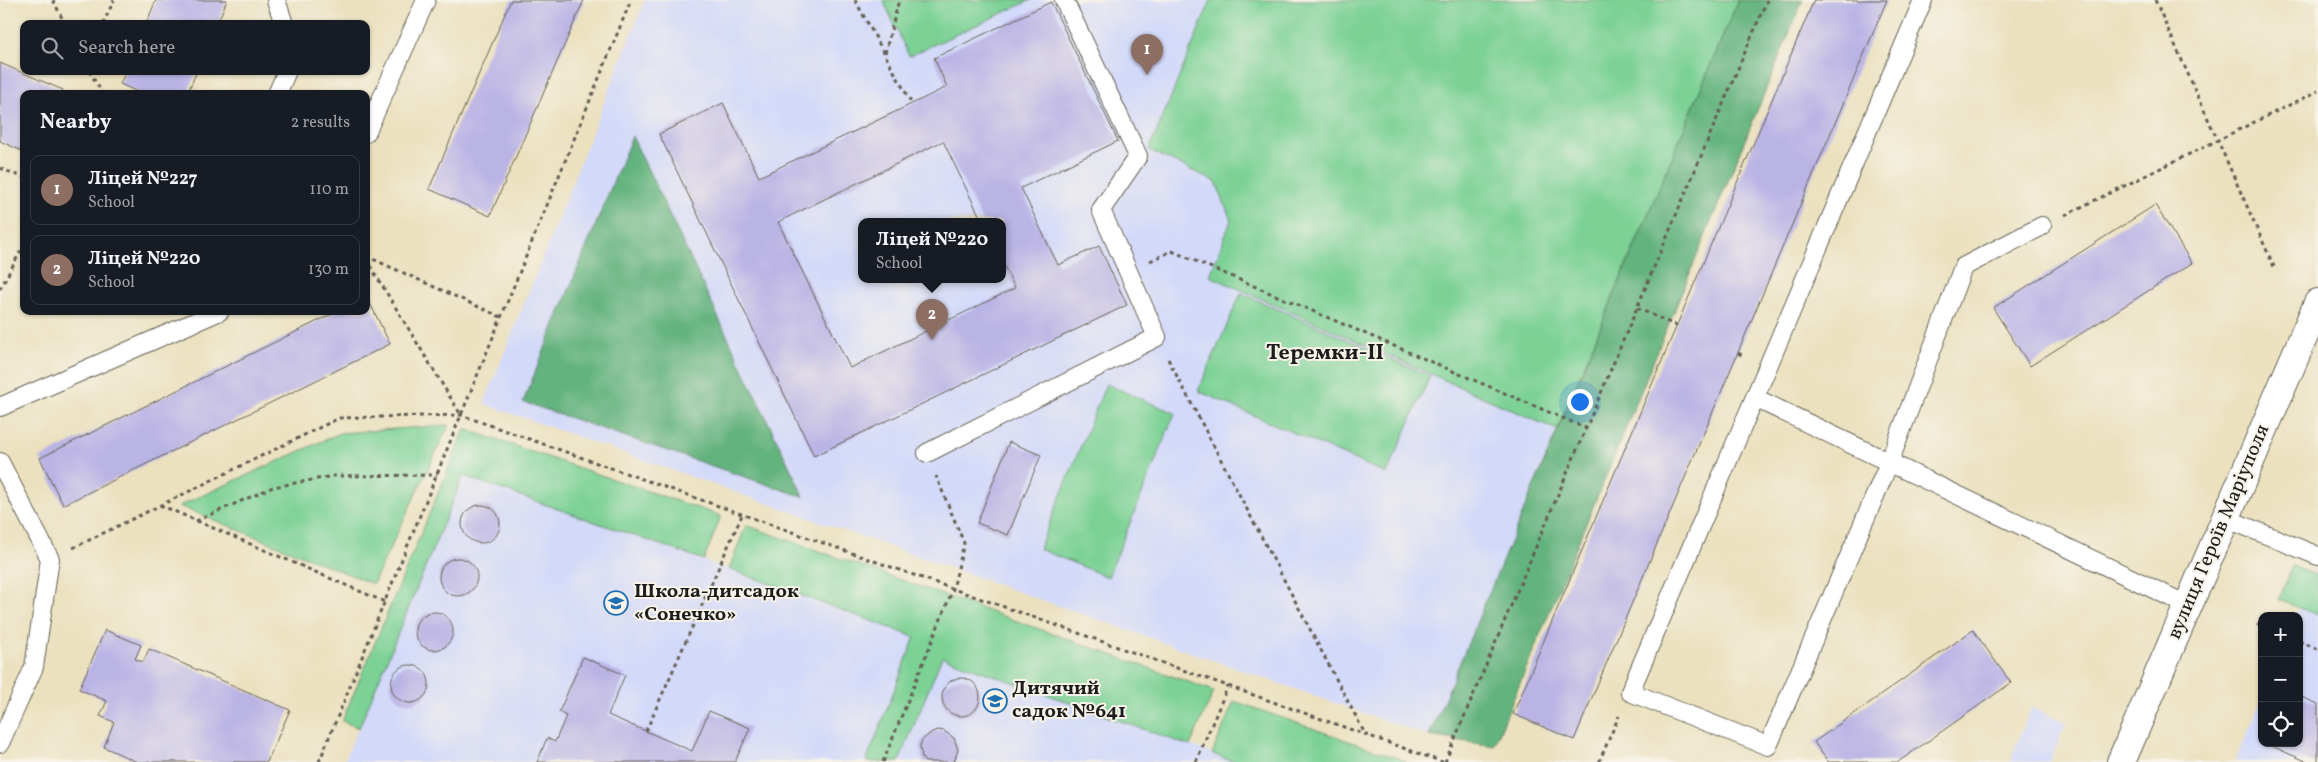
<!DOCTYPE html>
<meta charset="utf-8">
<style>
:root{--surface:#171b24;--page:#242831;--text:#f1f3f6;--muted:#9ea1a6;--line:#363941;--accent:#8c9099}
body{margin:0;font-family:Vollkorn,serif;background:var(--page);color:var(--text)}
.controls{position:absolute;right:15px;bottom:15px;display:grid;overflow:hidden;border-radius:10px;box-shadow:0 1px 4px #0004}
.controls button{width:45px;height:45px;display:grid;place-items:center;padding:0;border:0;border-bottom:1px solid var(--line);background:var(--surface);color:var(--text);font:25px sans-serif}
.you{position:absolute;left:1579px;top:401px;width:18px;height:18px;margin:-12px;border:4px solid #fff;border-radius:50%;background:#1a73e8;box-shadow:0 0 0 8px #1a73e833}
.badge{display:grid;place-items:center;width:32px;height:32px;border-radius:50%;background:var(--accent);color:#fff;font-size:16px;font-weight:700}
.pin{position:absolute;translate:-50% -41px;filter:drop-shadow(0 1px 2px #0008)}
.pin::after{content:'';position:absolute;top:26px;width:18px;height:15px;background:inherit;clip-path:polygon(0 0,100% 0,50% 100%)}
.popup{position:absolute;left:858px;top:218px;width:148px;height:65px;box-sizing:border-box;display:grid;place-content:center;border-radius:10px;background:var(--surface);filter:drop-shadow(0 1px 4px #0005);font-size:16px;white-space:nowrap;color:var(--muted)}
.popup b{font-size:19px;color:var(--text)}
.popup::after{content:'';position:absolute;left:50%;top:100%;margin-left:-10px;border:10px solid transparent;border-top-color:var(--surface)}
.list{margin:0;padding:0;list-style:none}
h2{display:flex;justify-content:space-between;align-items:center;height:65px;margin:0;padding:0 20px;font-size:21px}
h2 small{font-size:16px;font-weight:400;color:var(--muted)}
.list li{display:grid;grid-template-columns:32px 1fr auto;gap:15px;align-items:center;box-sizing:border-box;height:70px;margin:0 10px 10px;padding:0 10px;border:1px solid var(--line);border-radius:10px}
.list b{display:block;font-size:19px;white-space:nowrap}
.list p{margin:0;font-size:16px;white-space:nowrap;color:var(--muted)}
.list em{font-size:16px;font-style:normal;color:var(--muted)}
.icon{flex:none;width:28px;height:28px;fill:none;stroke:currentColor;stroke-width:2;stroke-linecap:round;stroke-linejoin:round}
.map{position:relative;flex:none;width:2318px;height:762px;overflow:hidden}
.search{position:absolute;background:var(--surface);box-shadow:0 1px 4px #0004;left:20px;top:20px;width:350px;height:55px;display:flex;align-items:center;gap:12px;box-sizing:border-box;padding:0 18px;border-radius:10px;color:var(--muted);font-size:19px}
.panel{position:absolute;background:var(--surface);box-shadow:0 1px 4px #0004;left:20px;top:90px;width:350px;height:225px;border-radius:10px}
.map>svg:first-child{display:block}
.built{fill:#d3d9f9;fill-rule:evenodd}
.green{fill:#7bd195;stroke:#4c7658}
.forest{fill:#64b37e;stroke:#40684d}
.building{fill:#bab4e5;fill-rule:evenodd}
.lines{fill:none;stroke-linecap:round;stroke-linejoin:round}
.service-casing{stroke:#646155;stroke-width:20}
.tertiary-casing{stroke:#646155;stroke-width:30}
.path{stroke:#646155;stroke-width:3;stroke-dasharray:4 4;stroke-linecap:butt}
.service{stroke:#fff;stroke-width:18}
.tertiary{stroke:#fff;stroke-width:28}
.labels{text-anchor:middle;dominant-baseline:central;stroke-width:4;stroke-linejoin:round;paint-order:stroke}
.street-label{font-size:20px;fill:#1c1c1c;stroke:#f7f3e8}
.poi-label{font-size:20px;font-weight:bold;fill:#1c1c1c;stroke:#f7f3e8;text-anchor:start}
.quarter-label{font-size:22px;font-weight:bold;fill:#1c1c1c;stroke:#f7f3e8}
</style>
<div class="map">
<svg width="2318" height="762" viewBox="0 0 2318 762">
<rect width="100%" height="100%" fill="#f7f3e8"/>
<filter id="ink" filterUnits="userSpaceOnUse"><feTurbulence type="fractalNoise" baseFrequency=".02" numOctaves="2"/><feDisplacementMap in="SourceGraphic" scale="10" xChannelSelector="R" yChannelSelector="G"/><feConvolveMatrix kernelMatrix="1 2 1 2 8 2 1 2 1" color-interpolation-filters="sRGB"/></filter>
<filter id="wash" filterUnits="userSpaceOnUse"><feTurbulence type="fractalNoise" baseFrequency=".0096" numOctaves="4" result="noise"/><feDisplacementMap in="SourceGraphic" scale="20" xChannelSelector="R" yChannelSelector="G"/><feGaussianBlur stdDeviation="1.12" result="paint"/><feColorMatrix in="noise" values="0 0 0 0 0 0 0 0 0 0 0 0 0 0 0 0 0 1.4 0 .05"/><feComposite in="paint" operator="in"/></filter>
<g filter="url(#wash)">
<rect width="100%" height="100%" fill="#ebe1bf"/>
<path class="built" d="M645 0H1211L1149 149 1216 182 1231 220 1210 276 1557 430 1429 736 484 404ZM862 221H1002V279H862Z
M463 475 915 636 866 762H344Z
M2318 564V762H2235L2262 699V743H2299V616H2296Z
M942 657 1201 749 1235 762H899Z
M2031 708 2066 722 2050 762H2010Z"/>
<path class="green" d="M883 0H1031L909 56Z
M1211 0H1738L1557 430 1210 276 1231 220 1216 182 1149 150Z
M1241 293 1430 376 1387 474 1198 391Z
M1106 384 1175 413 1108 577 1039 549Z
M449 425 373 584 179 506 340 433Z
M465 429 721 516 704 560 463 476 359 728 342 721Z
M746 525 1214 691 1190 746 942 657 899 762H866L915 637 729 569Z
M2292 566 2318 576V615L2279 600Z
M1234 701 1406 761V762H1235L1212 754Z"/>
<path class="forest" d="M1738 0H1803L1494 746 1429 736Z
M632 136 804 497 523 402Z"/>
<g id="blocks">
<path class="building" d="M156 0H227L217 24H146Z
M511 0H584L490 216 429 189Z
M1814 0H1887L1574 740 1513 714Z
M1051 2 1118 141 1021 188 1058 265 1099 246 1127 305 814 456 659 134 723 103 759 177 947 87 934 58ZM943 141 982 221H1002V262L1015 288 850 368 778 222Z
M0 63 63 90 61 94H24V152L0 141Z
M126 71H197L187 94H142L120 84Z
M2155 205 2192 263 2030 366 1993 308Z
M366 295 390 344 63 505 40 458 338 311H366Z
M1009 442 1041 455 1008 535 977 523Z
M462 524a19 19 0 1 1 38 0a19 19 0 1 1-38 0Z
M439 577a19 19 0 1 1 38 0a19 19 0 1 1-38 0Z
M415 631a19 19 0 1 1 38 0a19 19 0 1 1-38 0Z
M105 630 141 645 135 659 143 662 149 649 290 710 267 762H137L104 747 114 722 100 716 107 701 79 689Z
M1973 630 2011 683 1898 762H1828L1814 742Z
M583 657 625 675 608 715 692 751 709 711 750 728 735 762H537L547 738 555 742 566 716 559 712Z
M391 684a19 19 0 1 1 38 0a19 19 0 1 1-38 0Z
M942 697a19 19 0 1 1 38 0a19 19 0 1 1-38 0Z
M2299 696 2318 704V762H2308L2269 745 2270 743H2299Z
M938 730 944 731 954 738 958 750 954 762H925L922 758 920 746 922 740 932 732Z"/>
</g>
</g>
<g filter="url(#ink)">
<use href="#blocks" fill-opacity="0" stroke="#646155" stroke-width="1"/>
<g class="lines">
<g class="service-casing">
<path id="service" d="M276 0 284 24
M1923 0 1630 692 1768 746 1889 463 1963 267 2042 226
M277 94 287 71
M366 133 426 0
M1755 398 2187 605
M0 407 220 311
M927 453 1157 337 1101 210 1138 156 1064 0
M0 462 50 559 34 667 0 743
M2225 518 2318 556"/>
</g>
<g class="tertiary-casing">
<path id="tertiary" d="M2121 762 2318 303"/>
</g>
<path class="path" d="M53 0 65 24
M855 0 912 104
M2155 0 2275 269
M103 24 114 0
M885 53 899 0
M89 71 103 94
M0 168 24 178
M2065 215 2318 91
M366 256 501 317
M366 259 461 415
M1150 261 1172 251 1586 428
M0 289 24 245
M1637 308 1677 326
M1738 353 1744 356
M1168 359 1365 734
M160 505 385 602
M196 521 273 487 334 476 437 475
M73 548 339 418 461 415 1443 762
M2257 624 2262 626
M2299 641 2318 649
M646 731 742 515
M319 762 631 0
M883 762 953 589 964 543 936 476
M1196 762 1228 686
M1445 762 1767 0
M1599 762 1619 716"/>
<use href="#service" class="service"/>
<use href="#tertiary" class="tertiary"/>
</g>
</g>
<defs>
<g id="school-ring" transform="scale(1.25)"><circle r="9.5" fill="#f7f3e8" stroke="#1f6fb2" stroke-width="1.5"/><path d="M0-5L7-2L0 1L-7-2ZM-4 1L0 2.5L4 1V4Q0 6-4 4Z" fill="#1f6fb2"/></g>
</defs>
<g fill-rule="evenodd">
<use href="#school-ring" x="616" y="603"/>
<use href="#school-ring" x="995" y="701"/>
</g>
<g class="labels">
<g class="street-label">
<text transform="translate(2219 532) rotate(-67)">вулиця Героїв Маріуполя</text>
</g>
<g class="poi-label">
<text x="634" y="592">Школа-дитсадок<tspan x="634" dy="23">«Сонечко»</tspan></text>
<text x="1012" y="689">Дитячий<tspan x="1012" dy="23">садок №641</tspan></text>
</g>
<g class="quarter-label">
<text x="1325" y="353">Теремки-ІІ</text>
</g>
</g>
</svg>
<div class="controls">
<button>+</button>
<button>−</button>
<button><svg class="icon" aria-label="locate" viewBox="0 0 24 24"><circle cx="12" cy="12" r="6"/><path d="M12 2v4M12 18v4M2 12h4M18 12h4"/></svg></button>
</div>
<div class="you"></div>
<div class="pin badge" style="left:1147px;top:75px;background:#8d6e63">1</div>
<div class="pin badge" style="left:932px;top:340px;background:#8d6e63">2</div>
<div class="popup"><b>Ліцей №220</b>School</div>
<div class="search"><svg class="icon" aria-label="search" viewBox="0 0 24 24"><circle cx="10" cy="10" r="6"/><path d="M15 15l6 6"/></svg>Search here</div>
<section class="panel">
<h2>Nearby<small>2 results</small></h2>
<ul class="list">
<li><span class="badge" style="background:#8d6e63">1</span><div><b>Ліцей №227</b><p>School</p></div><em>110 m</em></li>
<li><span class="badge" style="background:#8d6e63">2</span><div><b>Ліцей №220</b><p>School</p></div><em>130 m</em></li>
</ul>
</section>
</div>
